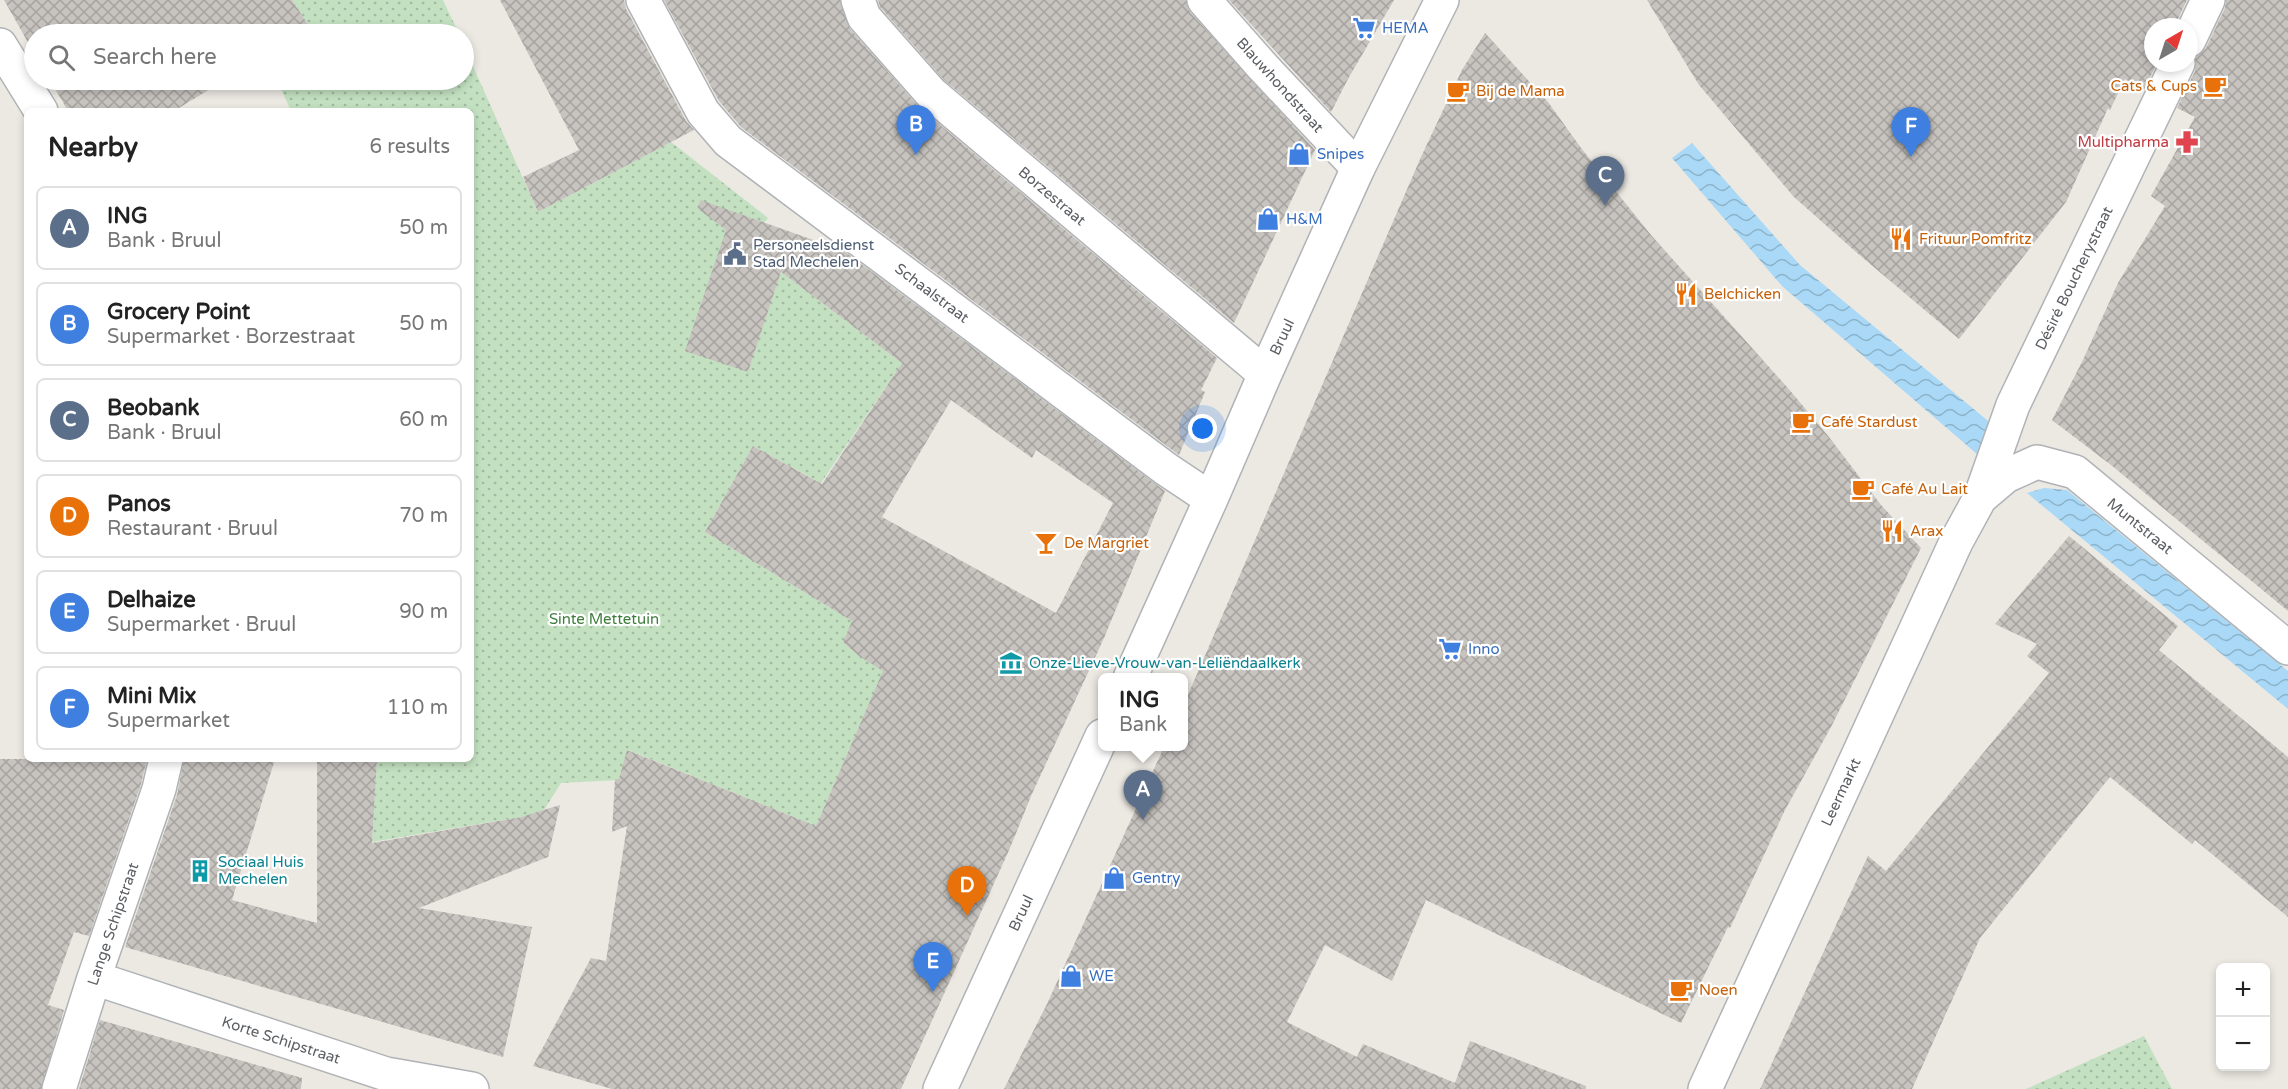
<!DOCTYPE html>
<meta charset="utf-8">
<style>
:root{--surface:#fff;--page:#f2f2f2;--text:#222;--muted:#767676;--line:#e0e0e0;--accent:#d7413e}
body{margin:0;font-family:"Varela Round",sans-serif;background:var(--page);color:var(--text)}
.controls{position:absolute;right:18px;bottom:18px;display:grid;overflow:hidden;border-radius:9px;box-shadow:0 3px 9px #0003}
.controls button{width:54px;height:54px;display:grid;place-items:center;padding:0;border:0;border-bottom:2px solid var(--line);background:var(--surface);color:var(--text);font:30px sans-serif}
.compass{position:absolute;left:2144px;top:18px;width:54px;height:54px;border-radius:50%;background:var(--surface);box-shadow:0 3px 9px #0003;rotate:39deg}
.you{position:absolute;left:1203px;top:429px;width:21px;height:21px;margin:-15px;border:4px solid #fff;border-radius:50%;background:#1a73e8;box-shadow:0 0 0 9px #1a73e833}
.badge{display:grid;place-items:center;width:39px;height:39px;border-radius:50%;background:var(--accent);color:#fff;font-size:20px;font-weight:700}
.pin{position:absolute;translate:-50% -50px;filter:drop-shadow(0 2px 3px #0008)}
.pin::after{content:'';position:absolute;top:32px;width:21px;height:18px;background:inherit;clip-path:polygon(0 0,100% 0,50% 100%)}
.popup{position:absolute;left:1098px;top:673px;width:90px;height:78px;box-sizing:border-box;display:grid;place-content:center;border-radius:9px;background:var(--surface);filter:drop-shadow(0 2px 4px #0005);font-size:20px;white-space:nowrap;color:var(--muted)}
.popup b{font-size:22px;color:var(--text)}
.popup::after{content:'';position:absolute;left:50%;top:100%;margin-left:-12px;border:12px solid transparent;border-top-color:var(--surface)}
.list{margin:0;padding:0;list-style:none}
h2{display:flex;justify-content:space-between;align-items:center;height:78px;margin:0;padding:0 24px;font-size:26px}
h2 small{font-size:20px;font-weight:400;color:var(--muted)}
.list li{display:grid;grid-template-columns:39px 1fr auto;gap:18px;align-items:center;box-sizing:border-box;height:84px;margin:0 12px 12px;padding:0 12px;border:2px solid var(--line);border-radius:9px}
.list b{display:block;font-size:22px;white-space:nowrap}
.list p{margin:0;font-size:20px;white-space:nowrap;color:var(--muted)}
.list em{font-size:20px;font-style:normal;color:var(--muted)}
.icon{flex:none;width:33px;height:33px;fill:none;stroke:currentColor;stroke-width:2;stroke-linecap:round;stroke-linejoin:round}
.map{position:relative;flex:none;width:2288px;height:1089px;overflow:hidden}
.search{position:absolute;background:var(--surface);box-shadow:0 3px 9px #0003;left:24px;top:24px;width:450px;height:66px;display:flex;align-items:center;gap:15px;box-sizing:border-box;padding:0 21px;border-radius:33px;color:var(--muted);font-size:22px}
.panel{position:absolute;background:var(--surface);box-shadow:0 3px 9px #0003;left:24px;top:108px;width:450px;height:654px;border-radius:9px}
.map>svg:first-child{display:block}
.grass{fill:url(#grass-dots)}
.water{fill:url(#water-waves)}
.building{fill:url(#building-cross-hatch);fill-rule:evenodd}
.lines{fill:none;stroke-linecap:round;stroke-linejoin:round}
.pedestrian-casing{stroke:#b0b3b6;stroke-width:36}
.minor-casing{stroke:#b0b3b6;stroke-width:36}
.pedestrian{stroke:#fff;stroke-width:33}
.minor{stroke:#fff;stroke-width:33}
.labels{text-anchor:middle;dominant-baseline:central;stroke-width:4.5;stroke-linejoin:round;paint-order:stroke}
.shop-label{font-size:15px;fill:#366cbe;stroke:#fff;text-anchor:start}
.street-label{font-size:15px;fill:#5b5e62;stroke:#fff}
.food-label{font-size:15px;fill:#c56008;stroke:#fff;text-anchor:start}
.health-label{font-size:15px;fill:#be3a42;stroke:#fff;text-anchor:end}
.service-label{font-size:15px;fill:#4e5e75;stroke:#fff;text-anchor:start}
.park-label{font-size:15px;fill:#3e7e3d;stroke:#fff}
.culture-label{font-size:15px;fill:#0d838f;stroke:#fff;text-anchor:start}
</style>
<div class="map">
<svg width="2288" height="1089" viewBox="0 0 2288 1089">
<defs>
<pattern id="grass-dots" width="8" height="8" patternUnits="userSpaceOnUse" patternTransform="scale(1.5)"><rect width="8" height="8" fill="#c3e1c1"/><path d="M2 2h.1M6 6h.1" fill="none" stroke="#a1baa0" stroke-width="1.8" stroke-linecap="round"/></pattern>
<pattern id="water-waves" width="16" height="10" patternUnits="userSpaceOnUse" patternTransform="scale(1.5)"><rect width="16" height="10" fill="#a9d9f6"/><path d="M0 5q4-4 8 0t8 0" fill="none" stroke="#8db3cb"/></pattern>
<pattern id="building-cross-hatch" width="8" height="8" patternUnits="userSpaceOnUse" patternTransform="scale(1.5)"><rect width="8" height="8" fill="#c7c4c0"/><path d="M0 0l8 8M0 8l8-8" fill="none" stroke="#a5a29f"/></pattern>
</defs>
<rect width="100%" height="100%" fill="#ece9e3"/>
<path class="grass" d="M292 0H443L459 34H296L309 26Z
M464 46 538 212 671 142 768 218 764 223 748 371 781 272 902 363 821 483 753 446 705 532 852 621 887 673 861 722 816 826 628 750 619 780 561 783 544 810 521 817 372 842 377 759H471V111H291L277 80H464Z
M2144 1036 2172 1089H2026Z"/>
<path class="water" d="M1692 143 1800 265 1999 430 1978 455 1782 286 1672 158Z
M2044 488 2067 490 2288 671V709L2027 493Z"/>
<path class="building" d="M4 0H292L309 26 296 34H34V53Z
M500 0H624L626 9 686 121 694 130 538 212 523 177 579 150Z
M664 0H840L850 29 919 107 1217 358 1201 390 1205 392 1179 455 741 127 719 101Z
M878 0H1186L1190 12 1315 150 1234 323 944 80 880 7Z
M1229 0H1394L1348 79 1331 112Z
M1647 0H2187L2174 27H2153V63H2157L2144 90 2125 79 2110 110 2108 108 2066 202 1959 339 1856 252 1794 197 1699 85Z
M2226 0H2288V611L2111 465 2052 420 2082 362 2118 283 2165 206 2151 196 2195 117 2177 108 2195 71V57L2206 48 2225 8Z
M1485 33 1548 102 1581 148 1651 235 1787 387 1829 437 1881 505 1921 548 1831 727 1785 810 1730 928 1728 927 1681 1023 1426 900 1392 981 1325 945 1287 1022 1357 1057 1363 1044 1455 1083 1470 1041 1586 1086V1089H1004L1047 1004 1164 747H1184V704L1421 157 1462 70Z
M50 80H225L174 111H68Z
M701 200 844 251 1165 491 1104 638 1031 796 1010 848 901 1089H612L533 1066 591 958 606 961 627 826 612 832 615 779H619L627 750 816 826 883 671 859 656 843 642 852 621 705 532 753 446 822 484 902 363 781 272 748 372 685 351 726 230 697 208ZM951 400 1032 458 1036 450 1113 503 1056 613 882 517Z
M2069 536 2178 626 2159 650 2288 757V917L2195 840 2192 844 2110 777 1980 938 1912 1089H1760L1868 856 1886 871 2049 673 2027 656 2037 644 1995 624Z
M0 759H147L141 784 89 936 74 932 48 1005 64 1010 41 1089H0Z
M184 759H275L232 900 317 923V759H377L372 843 521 817 560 805 548 857 419 908 532 927 503 1057 125 947 177 795Z
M100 1020 302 1078 301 1089H79Z"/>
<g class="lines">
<g class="pedestrian-casing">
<path id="pedestrian" d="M1204 0 1263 67 1358 168"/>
</g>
<g class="minor-casing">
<path id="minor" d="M643 0 703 112 728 141 1166 469 1211 499
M858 0 864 17 931 93 1265 374
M2189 40 2208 0
M0 45 41 111
M1980 498 2006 476 2037 462 2075 472 2288 648
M1130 678 1211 499 1265 374 1358 168 1442 0
M94 978 386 1074 472 1089
M59 1089 94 978 159 789 166 759
M940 1089 1102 736
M1705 1089 1956 542 1980 498 2013 405 2178 63"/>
</g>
<use href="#pedestrian" class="pedestrian"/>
<use href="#minor" class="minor"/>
</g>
<defs>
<g id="supermarket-bare" transform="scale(1.8)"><path d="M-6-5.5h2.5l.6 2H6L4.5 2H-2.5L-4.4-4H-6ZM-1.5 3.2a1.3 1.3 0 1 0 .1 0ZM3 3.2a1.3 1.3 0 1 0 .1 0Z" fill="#3f7fe0" stroke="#fff" stroke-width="2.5" paint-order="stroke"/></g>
<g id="cafe-bare" transform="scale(1.8)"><path d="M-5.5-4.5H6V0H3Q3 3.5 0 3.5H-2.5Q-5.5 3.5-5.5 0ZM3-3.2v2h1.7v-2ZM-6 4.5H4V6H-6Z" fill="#e8710a" stroke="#fff" stroke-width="2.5" paint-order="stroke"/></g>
<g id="pharmacy-bare" transform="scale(1.8)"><path d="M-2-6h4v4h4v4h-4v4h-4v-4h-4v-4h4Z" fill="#e0444e" stroke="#fff" stroke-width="2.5" paint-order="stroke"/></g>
<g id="shop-bare" transform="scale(1.8)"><path d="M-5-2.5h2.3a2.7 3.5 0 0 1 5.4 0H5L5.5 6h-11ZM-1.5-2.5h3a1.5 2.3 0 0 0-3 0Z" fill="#3f7fe0" stroke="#fff" stroke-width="2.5" paint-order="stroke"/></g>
<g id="restaurant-bare" transform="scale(1.8)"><path d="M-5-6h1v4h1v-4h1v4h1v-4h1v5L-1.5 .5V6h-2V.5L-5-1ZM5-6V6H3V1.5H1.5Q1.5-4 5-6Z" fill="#e8710a" stroke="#fff" stroke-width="2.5" paint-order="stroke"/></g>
<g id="civic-bare" transform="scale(1.8)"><path d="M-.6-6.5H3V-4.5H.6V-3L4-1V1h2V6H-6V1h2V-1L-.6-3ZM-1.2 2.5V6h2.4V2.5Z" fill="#5c6f8a" stroke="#fff" stroke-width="2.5" paint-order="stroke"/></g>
<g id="bar-bare" transform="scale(1.8)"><path d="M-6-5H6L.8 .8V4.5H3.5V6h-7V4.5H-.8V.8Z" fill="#e8710a" stroke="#fff" stroke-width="2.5" paint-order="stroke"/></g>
<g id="museum-bare" transform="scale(1.8)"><path d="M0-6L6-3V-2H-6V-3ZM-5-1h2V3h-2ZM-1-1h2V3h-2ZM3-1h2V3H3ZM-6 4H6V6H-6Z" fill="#0f9aa8" stroke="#fff" stroke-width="2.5" paint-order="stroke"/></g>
<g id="building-bare" transform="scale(1.8)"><path d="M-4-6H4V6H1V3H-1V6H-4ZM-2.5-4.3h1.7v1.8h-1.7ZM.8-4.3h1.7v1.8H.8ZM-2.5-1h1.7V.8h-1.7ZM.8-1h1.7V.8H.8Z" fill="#0f9aa8" stroke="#fff" stroke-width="2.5" paint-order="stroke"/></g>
</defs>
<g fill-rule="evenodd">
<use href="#supermarket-bare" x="1364" y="28"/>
<use href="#cafe-bare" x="2215" y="86"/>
<use href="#cafe-bare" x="1458" y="91"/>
<use href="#pharmacy-bare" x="2187" y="142"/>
<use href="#shop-bare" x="1299" y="154"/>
<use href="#shop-bare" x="1268" y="219"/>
<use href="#restaurant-bare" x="1901" y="239"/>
<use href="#civic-bare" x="735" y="254"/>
<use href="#restaurant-bare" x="1686" y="294"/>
<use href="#cafe-bare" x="1803" y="422"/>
<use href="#cafe-bare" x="1863" y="489"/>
<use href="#restaurant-bare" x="1892" y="531"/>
<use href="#bar-bare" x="1046" y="543"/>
<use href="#supermarket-bare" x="1450" y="649"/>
<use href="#museum-bare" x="1011" y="663"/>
<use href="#building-bare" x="200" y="871"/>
<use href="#shop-bare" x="1114" y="878"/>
<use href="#shop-bare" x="1071" y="976"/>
<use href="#cafe-bare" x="1681" y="990"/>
</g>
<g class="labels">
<g class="shop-label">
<text x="1382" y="28">HEMA</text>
<text x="1317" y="154">Snipes</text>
<text x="1286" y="219">H&amp;M</text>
<text x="1468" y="649">Inno</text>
<text x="1132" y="878">Gentry</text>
<text x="1089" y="976">WE</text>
</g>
<g class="street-label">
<text transform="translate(1280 85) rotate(48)">Blauwhondstraat</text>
<text transform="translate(1052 196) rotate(40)">Borzestraat</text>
<text transform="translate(2074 278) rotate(-64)">Désiré Boucherystraat</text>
<text transform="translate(932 293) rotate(37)">Schaalstraat</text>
<text transform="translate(1282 337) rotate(-65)">Bruul</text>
<text transform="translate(2140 526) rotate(39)">Muntstraat</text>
<text transform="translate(1841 792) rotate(-65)">Leermarkt</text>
<text transform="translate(1021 913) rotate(-65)">Bruul</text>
<text transform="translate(113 924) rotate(-71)">Lange Schipstraat</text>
<text transform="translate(281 1040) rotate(18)">Korte Schipstraat</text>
</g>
<g class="food-label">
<text x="2197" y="86" text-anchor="end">Cats &amp; Cups</text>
<text x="1476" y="91">Bij de Mama</text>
<text x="1919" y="239">Frituur Pomfritz</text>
<text x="1704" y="294">Belchicken</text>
<text x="1821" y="422">Café Stardust</text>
<text x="1881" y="489">Café Au Lait</text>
<text x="1910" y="531">Arax</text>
<text x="1064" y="543">De Margriet</text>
<text x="1699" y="990">Noen</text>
</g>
<g class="health-label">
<text x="2169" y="142">Multipharma</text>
</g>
<g class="service-label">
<text x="753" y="245">Personeelsdienst<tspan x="753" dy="17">Stad Mechelen</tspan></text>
</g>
<g class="park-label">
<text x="604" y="619">Sinte Mettetuin</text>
</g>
<g class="culture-label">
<text x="1029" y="663">Onze-Lieve-Vrouw-van-Leliëndaalkerk</text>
<text x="218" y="862">Sociaal Huis<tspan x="218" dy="17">Mechelen</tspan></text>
</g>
</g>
</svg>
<div class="controls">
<button>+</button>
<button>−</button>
</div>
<svg class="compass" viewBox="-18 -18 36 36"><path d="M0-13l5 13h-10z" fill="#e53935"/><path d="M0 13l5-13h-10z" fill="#767676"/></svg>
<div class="you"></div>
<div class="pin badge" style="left:1143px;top:820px;background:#5c6f8a">A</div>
<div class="popup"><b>ING</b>Bank</div>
<div class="pin badge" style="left:916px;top:155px;background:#3f7fe0">B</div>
<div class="pin badge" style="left:1605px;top:206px;background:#5c6f8a">C</div>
<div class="pin badge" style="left:967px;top:916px;background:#e8710a">D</div>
<div class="pin badge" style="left:933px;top:992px;background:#3f7fe0">E</div>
<div class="pin badge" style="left:1911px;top:157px;background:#3f7fe0">F</div>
<div class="search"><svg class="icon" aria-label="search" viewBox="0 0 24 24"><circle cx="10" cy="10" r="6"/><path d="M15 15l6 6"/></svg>Search here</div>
<section class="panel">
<h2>Nearby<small>6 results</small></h2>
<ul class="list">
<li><span class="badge" style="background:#5c6f8a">A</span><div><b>ING</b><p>Bank · Bruul</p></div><em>50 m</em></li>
<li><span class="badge" style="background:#3f7fe0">B</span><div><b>Grocery Point</b><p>Supermarket · Borzestraat</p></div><em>50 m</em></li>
<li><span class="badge" style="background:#5c6f8a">C</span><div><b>Beobank</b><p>Bank · Bruul</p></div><em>60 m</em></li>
<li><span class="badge" style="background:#e8710a">D</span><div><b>Panos</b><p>Restaurant · Bruul</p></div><em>70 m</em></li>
<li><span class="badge" style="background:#3f7fe0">E</span><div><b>Delhaize</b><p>Supermarket · Bruul</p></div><em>90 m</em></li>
<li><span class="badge" style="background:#3f7fe0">F</span><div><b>Mini Mix</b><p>Supermarket</p></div><em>110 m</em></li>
</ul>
</section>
</div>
